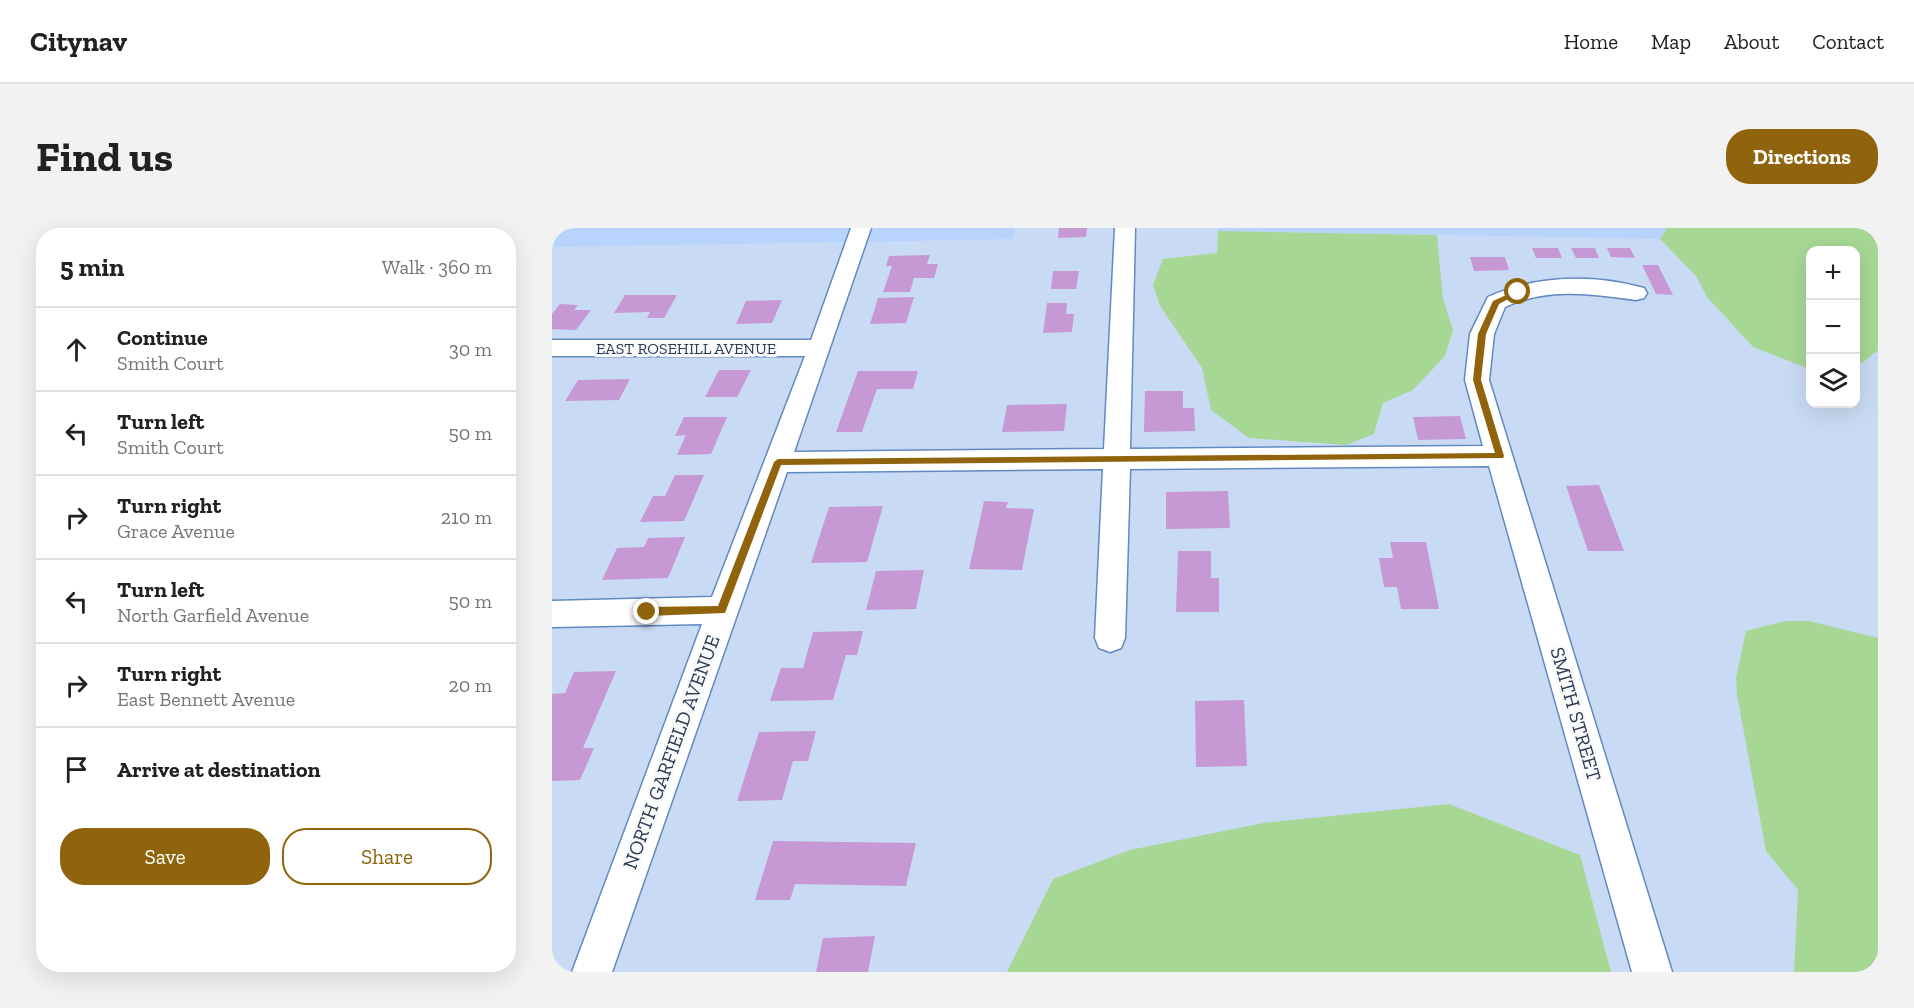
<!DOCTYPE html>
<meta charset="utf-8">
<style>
:root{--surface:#fff;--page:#f2f2f2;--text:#202124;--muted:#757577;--line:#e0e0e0;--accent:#90640c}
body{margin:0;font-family:"Zilla Slab",serif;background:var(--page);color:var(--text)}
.controls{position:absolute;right:18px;top:18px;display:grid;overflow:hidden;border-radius:12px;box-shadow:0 6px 24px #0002}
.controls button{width:54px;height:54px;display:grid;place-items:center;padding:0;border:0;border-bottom:2px solid var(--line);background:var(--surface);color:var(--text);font:30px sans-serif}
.stop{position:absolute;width:18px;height:18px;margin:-14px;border:4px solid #90640c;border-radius:50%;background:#fff}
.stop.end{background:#90640c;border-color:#fff;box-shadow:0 2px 6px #0008}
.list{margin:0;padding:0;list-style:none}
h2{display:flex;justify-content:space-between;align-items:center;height:78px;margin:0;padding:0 24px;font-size:26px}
h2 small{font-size:20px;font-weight:400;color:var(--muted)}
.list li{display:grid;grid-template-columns:39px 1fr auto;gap:18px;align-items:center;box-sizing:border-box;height:84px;padding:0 24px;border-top:2px solid var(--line)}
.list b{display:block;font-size:22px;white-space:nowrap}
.list p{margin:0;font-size:20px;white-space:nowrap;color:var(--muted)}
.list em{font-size:20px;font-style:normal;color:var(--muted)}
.actions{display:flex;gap:12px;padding:18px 24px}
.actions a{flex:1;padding:14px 0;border:2px solid var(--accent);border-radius:24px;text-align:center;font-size:21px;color:var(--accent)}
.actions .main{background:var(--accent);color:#fff}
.icon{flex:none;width:33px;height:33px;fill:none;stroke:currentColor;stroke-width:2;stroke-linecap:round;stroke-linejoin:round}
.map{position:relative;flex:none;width:1326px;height:744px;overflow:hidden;border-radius:24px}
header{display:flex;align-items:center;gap:36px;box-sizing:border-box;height:84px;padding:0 30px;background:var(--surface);border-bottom:2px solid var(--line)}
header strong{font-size:28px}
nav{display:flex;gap:33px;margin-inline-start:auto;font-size:21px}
.intro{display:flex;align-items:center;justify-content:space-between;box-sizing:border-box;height:144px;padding:0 36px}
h1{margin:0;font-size:42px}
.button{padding:15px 27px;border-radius:24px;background:var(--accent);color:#fff;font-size:21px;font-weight:700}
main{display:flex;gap:36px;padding:0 36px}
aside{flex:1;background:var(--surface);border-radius:24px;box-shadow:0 6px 24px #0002}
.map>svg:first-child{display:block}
.built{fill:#b8d4fd}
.green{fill:#a7d795}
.building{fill:#c699d5}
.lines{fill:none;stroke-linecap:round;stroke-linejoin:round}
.minor-casing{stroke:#6189c2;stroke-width:3}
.minor{fill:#fff;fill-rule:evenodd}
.route{fill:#90640c}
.labels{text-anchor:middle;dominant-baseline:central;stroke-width:6;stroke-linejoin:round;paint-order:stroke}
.far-street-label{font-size:16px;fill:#2a3b54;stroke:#fafafa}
.street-label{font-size:20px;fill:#2a3b54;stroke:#fafafa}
</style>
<header>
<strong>Citynav</strong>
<nav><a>Home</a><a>Map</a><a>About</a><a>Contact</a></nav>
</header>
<div class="intro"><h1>Find us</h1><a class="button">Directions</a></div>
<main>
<aside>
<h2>5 min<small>Walk · 360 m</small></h2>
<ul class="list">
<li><svg class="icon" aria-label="ahead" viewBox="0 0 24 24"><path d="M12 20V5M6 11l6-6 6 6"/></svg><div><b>Continue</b><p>Smith Court</p></div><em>30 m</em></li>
<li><svg class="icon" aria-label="left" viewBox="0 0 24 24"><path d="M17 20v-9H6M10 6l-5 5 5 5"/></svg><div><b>Turn left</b><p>Smith Court</p></div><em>50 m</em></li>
<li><svg class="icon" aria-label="right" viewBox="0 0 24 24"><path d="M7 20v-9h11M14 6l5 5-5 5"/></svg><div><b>Turn right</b><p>Grace Avenue</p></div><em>210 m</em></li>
<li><svg class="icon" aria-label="left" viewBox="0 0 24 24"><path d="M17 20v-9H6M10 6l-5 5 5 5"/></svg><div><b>Turn left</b><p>North Garfield Avenue</p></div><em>50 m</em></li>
<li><svg class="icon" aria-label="right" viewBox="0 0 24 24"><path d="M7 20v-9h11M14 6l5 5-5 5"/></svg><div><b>Turn right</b><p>East Bennett Avenue</p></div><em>20 m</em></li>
<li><svg class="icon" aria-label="arrive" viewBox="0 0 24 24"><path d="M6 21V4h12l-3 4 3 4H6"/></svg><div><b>Arrive at destination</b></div></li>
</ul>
<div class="actions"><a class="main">Save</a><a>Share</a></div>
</aside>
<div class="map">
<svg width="1326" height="744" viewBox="0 0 1326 744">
<rect width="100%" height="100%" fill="#c9dbf4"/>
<path class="built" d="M0 0H299L294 14 0 19Z
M318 0H463L461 11 313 14Z
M666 0H1115L1108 11 666 3Z"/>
<path class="green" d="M1115 0H1326V123C1317 127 1313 135 1304 138V22H1258V141L1201 119 1155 69 1144 48 1108 11Z
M666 3 885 7 891 71 901 102 893 128 861 162 831 175 822 206 794 217 697 210 659 182 650 140 608 78 601 57 611 31 665 25Z
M1234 393H1257L1326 410V744H1242L1246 662 1214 623 1185 467 1184 450 1194 403Z
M897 576 1028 627 1059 744H455L501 651 578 622 711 595Z"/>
<path class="building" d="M507 0H535L534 9 506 10Z
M980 20H1006L1010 30H984Z
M1019 20H1043L1047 30H1024Z
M1055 20H1078L1083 30 1059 29Z
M378 27 375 36H386L382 50H362L358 64H331L340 38H334L337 28Z
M918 29H953L957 42 922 43Z
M1090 37H1106L1121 67 1104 66Z
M501 43H527L524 61H499Z
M73 67H125L112 90H95L98 84 62 85Z
M362 69 354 95 318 96 326 70Z
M230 72 220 95 184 96 194 73Z
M495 75H515L514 86H522L520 104 491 105Z
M8 76 26 77 22 82H39L24 102 0 101V86Z
M167 142H199L185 169H153Z
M306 143H366L361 161H325L310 204H284Z
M78 151 67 172 13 173 26 152Z
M593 163H631V180H642L643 203 592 204Z
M515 176 512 203 450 204 455 177Z
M908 188 914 211 866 212 861 189Z
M132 189H175L159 226 125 227 134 207 123 208Z
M123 247H152L132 293 88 294 101 268H113Z
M1047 257 1072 323H1036L1014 258Z
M676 263 678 300 614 301V264Z
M432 273 456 274 454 280 482 281 470 342 417 341Z
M331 278 315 334 259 335 277 279Z
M133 309 116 350 50 352 65 320 92 319 96 310Z
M838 314H874L887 381H849L845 359H832L827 330H841Z
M626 323H659V350H667V384H624Z
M372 342 364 381 314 382 324 343Z
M311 403 305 427H294L281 472 218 473 229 440H251L261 404Z
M64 443 31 520H42L28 552 0 553V466L13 465 22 444Z
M692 472 695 538 644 539 643 473Z
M264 503 256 533H241L230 572 185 573 207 504Z
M221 613 364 615 354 658 243 656 238 672H203Z
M323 708 316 744H264L271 710Z"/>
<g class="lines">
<g class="minor-casing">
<path id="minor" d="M299 0H319L242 224 552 221 563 0H583L578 221 931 218 913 152 918 106 936 69C984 47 1041 46 1092 60L1095 65 1092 70 1084 72C1039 66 996 59 953 79L942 106 937 152 1120 744H1080L937 238 578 241 573 410 569 420 558 424 547 420 543 410 551 241 235 244 60 744H20L150 396 0 399V373L160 369 253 128H0V112H259Z"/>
</g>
<use href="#minor" class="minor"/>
</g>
<path class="route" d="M963 63 969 64 947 76 934 106 929 152 952 228 951 230 229 237 173 385 95 388 90 384 95 379 166 378 222 234 226 231 943 225 921 152 926 106 941 73Z"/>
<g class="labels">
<g class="far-street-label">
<text x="134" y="120">EAST ROSEHILL AVENUE</text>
</g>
<g class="street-label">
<text transform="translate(1024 486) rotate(74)">SMITH STREET</text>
<text transform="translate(119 524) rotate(-70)">NORTH GARFIELD AVENUE</text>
</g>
</g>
</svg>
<div class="controls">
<button>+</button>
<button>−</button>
<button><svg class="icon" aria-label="layers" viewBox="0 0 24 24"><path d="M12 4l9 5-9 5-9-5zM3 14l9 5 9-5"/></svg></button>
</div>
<div class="stop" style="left:966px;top:64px"></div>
<div class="stop end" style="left:95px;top:384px"></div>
</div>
</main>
